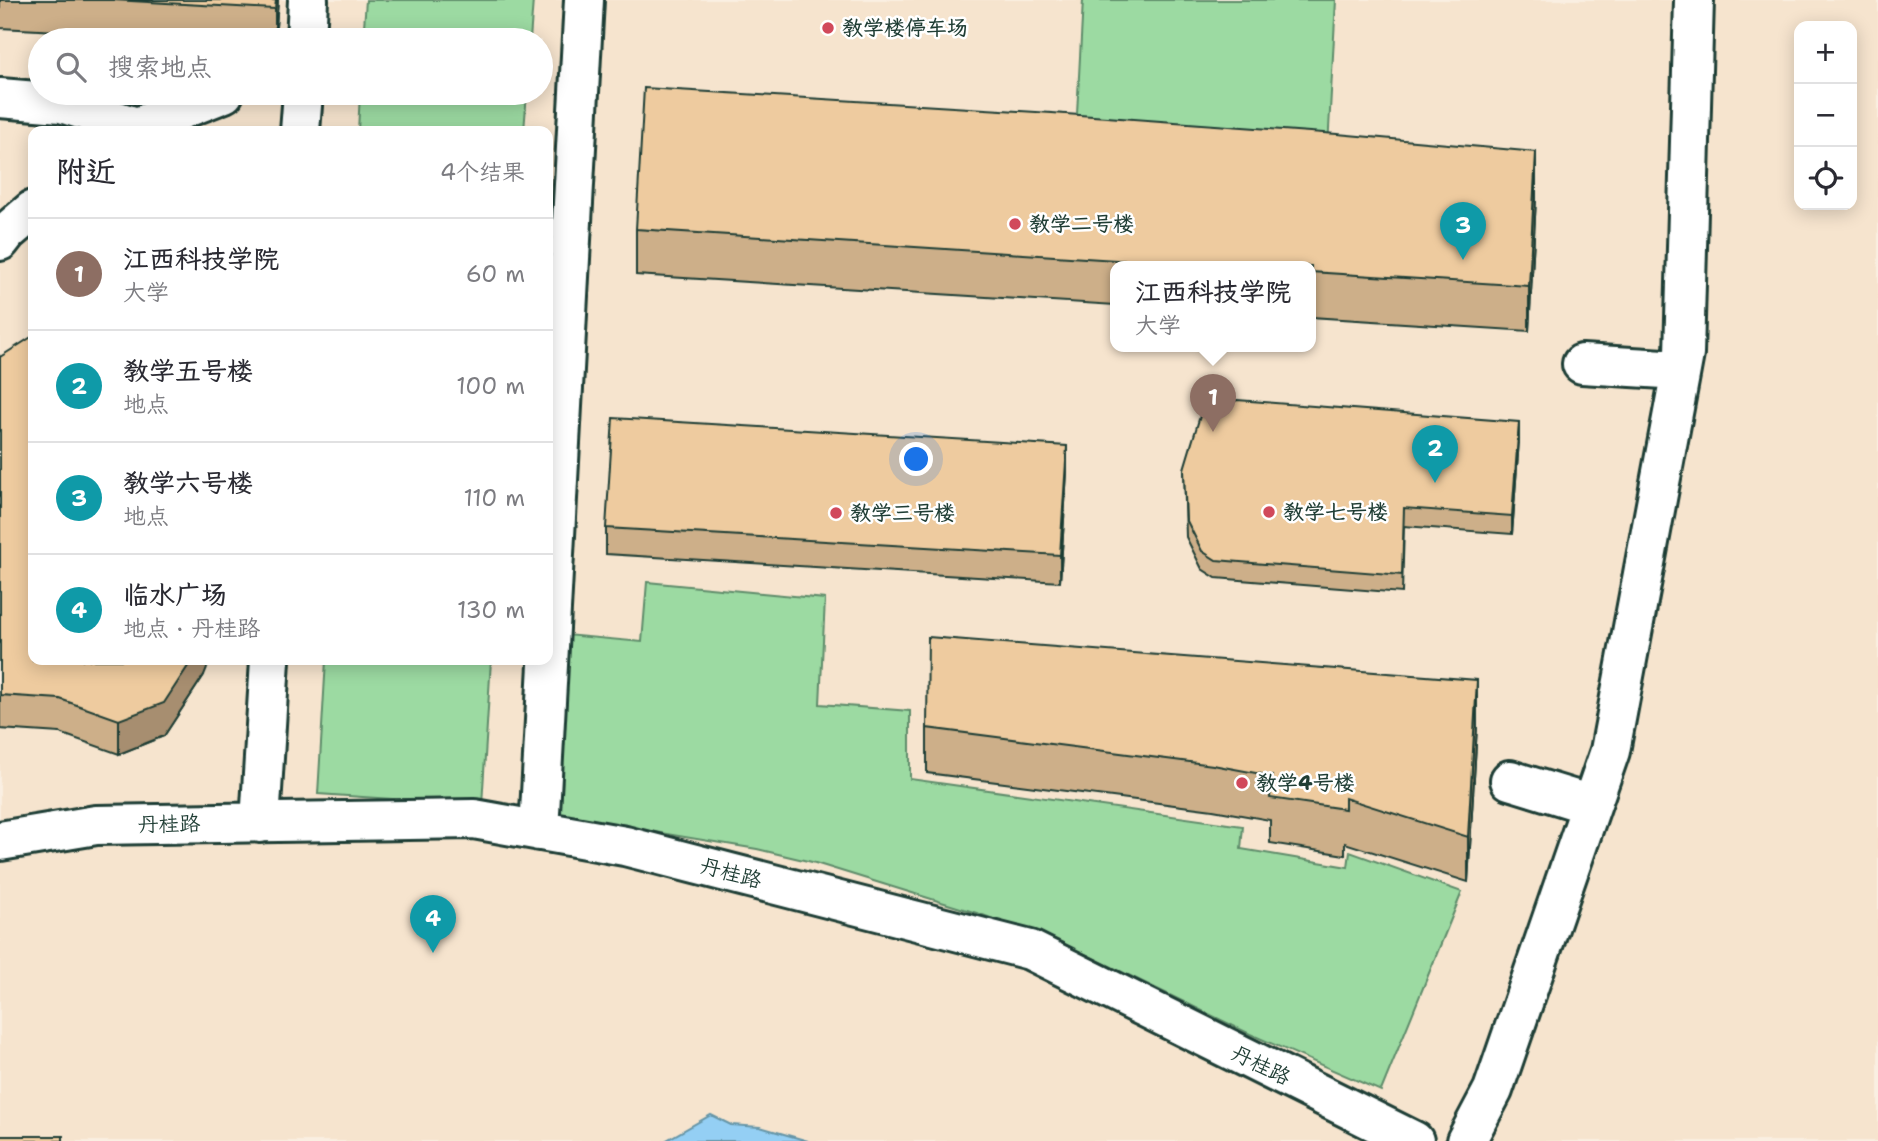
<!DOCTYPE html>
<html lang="zh">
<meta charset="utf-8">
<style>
:root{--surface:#fff;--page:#f2f2f3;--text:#2b2b33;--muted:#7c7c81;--line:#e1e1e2;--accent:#ea580c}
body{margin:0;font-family:"Shantell Sans","LXGW WenKai TC",sans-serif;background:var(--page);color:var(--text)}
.controls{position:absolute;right:21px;top:21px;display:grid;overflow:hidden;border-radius:14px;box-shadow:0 4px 18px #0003}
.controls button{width:63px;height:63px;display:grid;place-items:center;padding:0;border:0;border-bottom:2px solid var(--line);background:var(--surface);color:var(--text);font:35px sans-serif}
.you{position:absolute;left:917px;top:460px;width:24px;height:24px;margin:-18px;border:5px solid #fff;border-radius:50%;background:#1a73e8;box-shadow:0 0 0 10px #1a73e833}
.badge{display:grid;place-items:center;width:46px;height:46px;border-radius:50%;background:var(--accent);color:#fff;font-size:23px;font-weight:700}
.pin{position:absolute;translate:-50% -58px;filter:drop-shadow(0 2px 4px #0008)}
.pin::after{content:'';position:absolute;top:37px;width:24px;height:21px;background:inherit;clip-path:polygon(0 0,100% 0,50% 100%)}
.popup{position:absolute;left:1110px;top:261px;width:206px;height:91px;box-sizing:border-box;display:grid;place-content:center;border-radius:14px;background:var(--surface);filter:drop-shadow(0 2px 5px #0005);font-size:23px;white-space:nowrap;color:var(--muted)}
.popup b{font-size:26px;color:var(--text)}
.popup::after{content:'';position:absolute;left:50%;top:100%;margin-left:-14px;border:14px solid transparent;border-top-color:var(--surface)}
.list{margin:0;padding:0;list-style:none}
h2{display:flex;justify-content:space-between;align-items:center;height:91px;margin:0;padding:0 28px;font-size:30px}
h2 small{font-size:23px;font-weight:400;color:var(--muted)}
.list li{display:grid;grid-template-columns:46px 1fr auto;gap:21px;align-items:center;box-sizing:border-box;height:112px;padding:0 28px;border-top:2px solid var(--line)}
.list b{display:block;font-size:26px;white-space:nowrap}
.list p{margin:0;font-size:23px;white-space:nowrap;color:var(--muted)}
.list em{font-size:23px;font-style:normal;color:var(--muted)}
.icon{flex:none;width:38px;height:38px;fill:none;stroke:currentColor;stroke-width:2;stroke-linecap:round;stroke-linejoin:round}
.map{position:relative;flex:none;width:1878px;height:1141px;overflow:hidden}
.search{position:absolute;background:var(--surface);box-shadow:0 4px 18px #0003;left:28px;top:28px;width:525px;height:77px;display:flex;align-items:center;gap:18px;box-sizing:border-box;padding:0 24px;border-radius:38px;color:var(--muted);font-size:26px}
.panel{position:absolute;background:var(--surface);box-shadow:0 4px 18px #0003;left:28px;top:126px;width:525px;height:539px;border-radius:14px}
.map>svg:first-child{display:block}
.built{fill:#f6e4ce;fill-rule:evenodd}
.green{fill:#9cdaa2;stroke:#5e8c6b;stroke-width:2}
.water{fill:#94cff4;stroke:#6595a7;stroke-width:2}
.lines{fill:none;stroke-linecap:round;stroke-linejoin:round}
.minor-casing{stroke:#1f3d34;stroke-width:44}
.minor{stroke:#fff;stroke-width:38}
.wall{fill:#cdaf89;stroke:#1f3d34;stroke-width:2}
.shaded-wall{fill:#a78e6f;stroke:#1f3d34;stroke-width:2}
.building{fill:#eecb9f;stroke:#1f3d34;stroke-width:2}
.poi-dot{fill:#d1495b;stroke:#fff;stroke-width:2.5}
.labels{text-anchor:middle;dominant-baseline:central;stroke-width:5;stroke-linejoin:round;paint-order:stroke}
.poi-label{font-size:21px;font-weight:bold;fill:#1f3d34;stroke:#fff;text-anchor:start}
.street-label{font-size:21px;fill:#1f3d34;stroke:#fff}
</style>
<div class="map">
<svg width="1878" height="1141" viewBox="0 0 1878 1141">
<rect width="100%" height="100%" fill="#faefe2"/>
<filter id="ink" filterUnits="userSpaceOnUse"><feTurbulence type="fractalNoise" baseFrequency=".0143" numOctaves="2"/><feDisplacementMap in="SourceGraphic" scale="14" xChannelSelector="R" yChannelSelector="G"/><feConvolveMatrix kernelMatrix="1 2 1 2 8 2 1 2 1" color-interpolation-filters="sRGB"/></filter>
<g filter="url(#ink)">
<path class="built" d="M0 0H1878V1141H0ZM1799 26H1852V205H1799ZM40 40H541V93H40ZM33 131H548V660H33ZM1115 266H1311V346H1115Z"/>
<path class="green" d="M366 0H533L530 40H363Z
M1083 0H1336L1327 166 1075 152Z
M360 93H527L524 131H358Z
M647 582 825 599 820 704 910 711V779L1243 826 1241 849 1348 867 1350 852 1462 892 1381 1091 1250 1034 1083 953 980 914 812 862 757 849 558 816 566 635 642 642Z
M326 660H491L482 805 318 794Z"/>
<path class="water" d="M711 1115 731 1125 760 1127 808 1141H665Z"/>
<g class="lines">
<g class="minor-casing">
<path id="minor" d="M306 40 308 0
M0 98 61 103 137 127
M132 131 137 127 224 93
M300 131 303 93
M0 241 7 232 33 210
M1582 364 1681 370
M1510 780 1591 805
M260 823 270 660
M539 831 584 0
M0 841 96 825 474 819 625 846 1030 950 1414 1141
M1466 1141 1493 1090 1610 751 1684 354 1694 0"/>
</g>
<use href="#minor" class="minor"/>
</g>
<path class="wall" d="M0 0H278L275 40H234L0 28Z
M1536 198 1529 331 1311 317V266H1115V305L636 275V229Z
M0 357 204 675 164 736 119 754 60 733 0 729Z
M1519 440 1512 534 1404 526 1402 593 1216 578 1202 569 1186 537 1184 469Z
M1067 472 1060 582 606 554V528Z
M1477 726 1468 882 1345 843V855L1270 843V820L1213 810 927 773V728Z"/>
<path class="shaded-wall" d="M276 0H278L275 40V9Z
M1536 152V198L1529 331V286Z
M1519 422V440L1512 534V516Z
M1067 446V472L1060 582V555Z
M192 660H210L204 675 164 736 119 754V720Z
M1477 680V726L1468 882V837Z"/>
<path class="building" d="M113 0H276L275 9Z
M644 88 1052 113 1337 134 1536 152 1529 286 1311 272V266H1209L636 229Z
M33 336V660H192L164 703 119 720 60 699 0 695V357Z
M1237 400 1519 422 1512 516 1404 508 1402 575 1216 560 1202 551 1186 519 1184 469 1200 416Z
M613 418 1067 446 1060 555 606 528Z
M928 637 1477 680 1468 837 1345 798V809L1270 798 1272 776 1213 765 927 728Z
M0 1136H63V1141H0Z"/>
</g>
<g class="poi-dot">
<circle cx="828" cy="28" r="7"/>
<circle cx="1015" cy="224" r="7"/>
<circle cx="1269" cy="512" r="7"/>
<circle cx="836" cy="513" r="7"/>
<circle cx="1242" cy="783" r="7"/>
</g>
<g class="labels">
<g class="poi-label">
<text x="842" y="28">教学楼停车场</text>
<text x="1029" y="224">教学二号楼</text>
<text x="1283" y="512">教学七号楼</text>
<text x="850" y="513">教学三号楼</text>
<text x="1256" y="783">教学4号楼</text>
</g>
<g class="street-label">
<text transform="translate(169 824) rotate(-1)">丹桂路</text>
<text transform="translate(731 873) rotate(15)">丹桂路</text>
<text transform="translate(1261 1065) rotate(26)">丹桂路</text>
</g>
</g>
</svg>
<div class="controls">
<button>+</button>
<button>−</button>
<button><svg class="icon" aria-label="locate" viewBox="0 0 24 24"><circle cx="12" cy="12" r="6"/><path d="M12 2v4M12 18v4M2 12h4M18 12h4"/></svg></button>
</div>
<div class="you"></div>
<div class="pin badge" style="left:1213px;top:432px;background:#8d6e63">1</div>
<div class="popup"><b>江西科技学院</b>大学</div>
<div class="pin badge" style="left:1435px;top:483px;background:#0f9aa8">2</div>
<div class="pin badge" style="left:1463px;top:260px;background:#0f9aa8">3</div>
<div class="pin badge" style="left:433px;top:953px;background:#0f9aa8">4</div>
<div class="search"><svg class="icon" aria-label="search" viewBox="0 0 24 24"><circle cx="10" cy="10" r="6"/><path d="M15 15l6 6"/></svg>搜索地点</div>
<section class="panel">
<h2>附近<small>4个结果</small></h2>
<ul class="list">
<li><span class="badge" style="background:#8d6e63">1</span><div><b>江西科技学院</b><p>大学</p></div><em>60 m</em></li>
<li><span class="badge" style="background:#0f9aa8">2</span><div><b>教学五号楼</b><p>地点</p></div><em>100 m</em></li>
<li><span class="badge" style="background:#0f9aa8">3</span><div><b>教学六号楼</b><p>地点</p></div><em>110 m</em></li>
<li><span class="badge" style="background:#0f9aa8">4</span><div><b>临水广场</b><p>地点 · 丹桂路</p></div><em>130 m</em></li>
</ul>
</section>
</div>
